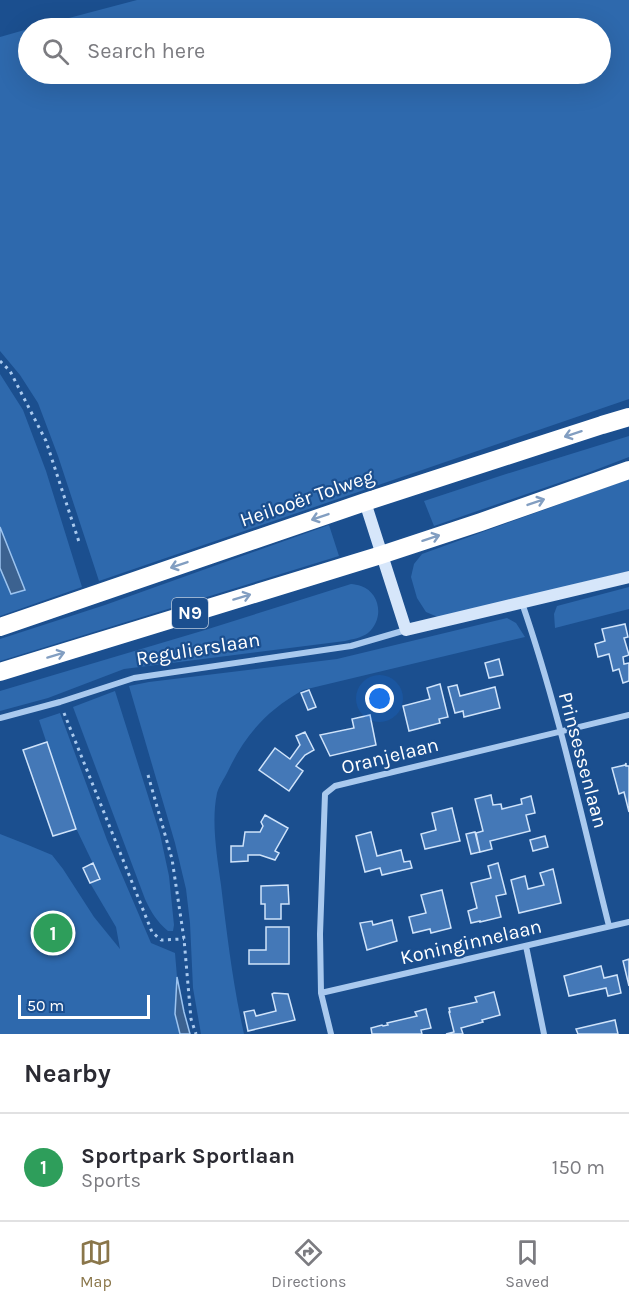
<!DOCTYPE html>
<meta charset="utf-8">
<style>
:root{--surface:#fff;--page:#f7f7f7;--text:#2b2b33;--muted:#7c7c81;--line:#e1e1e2;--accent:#8a764a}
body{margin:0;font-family:Karla,sans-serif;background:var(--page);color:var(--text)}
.scale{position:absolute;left:18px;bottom:15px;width:132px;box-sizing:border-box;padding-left:6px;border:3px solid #fff;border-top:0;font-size:16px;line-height:21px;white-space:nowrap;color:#fff;-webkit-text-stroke:4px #1b4f8f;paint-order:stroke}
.you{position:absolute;left:380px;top:699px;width:21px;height:21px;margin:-15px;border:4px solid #fff;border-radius:50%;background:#1a73e8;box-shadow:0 0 0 9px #1a73e833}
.badge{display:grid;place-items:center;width:39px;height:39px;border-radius:50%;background:var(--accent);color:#fff;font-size:20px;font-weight:700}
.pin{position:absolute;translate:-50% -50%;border:3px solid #fff;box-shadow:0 2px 6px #0006}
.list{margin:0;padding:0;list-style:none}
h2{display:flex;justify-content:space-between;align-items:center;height:78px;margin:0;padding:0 24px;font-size:26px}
h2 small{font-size:20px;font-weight:400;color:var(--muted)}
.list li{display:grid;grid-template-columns:39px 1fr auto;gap:18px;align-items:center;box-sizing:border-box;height:108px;padding:0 24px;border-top:2px solid var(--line)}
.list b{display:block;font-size:22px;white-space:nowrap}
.list p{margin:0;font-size:20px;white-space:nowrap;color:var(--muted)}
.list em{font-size:20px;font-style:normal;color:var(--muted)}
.icon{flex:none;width:33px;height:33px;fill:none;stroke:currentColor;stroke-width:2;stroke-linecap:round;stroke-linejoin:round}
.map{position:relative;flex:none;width:629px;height:1034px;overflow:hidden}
.search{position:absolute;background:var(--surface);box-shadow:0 6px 24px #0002;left:18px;right:18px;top:18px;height:66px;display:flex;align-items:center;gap:15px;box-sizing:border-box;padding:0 21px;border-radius:33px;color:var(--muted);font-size:22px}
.sheet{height:186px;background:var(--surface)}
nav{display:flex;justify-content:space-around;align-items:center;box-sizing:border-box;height:84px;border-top:2px solid var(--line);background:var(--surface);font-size:16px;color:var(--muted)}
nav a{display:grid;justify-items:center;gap:3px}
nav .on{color:var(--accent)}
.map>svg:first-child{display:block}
.green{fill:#2e69ad}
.water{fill:#3c6290;stroke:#9cc4f0;stroke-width:1.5}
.building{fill:#4478b7;stroke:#cfe3fa;stroke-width:1.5}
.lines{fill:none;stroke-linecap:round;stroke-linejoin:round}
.path{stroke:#a9c9ee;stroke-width:3;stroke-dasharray:3 4.5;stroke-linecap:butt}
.street{stroke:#a9c9ee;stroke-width:6}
.secondary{stroke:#d6e6fa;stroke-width:12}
.highway{stroke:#fff;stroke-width:18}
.oneway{stroke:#829ec1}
.labels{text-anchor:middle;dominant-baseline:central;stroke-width:4.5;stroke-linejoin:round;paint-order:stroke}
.shield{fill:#1b4f8f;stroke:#bbcadd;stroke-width:1.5}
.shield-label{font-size:18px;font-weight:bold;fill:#fff}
.street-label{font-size:20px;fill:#fff;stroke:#1b4f8f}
</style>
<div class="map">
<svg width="629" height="1034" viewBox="0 0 629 1034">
<rect width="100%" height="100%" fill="#1b4f8f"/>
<path class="green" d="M137 0H629V399L99 581 58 456 38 403 20 375 0 351V37L28 29V74H600V28H31Z
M0 374 23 410 46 471 82 587 0 616V568L11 594 24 590 0 527Z
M629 436V457L590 472 434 526 424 501 503 475Z
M629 479V571L440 618 426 612 417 598 411 577 414 564 422 554Z
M329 525 339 556 0 661V639L105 605Z
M351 584C354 584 358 585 361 586 381 593 384 620 368 633 361 638 353 639 345 641L124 669 48 698 0 711V691L205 630Z
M629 587V609L555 628 554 614 557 606Z
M507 618 516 623 525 637 303 690C266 711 245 735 227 773 224 779 219 786 217 793 211 822 217 856 221 885 227 935 233 985 244 1034H201L193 988 190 923 186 889 175 843 129 686 149 682 337 659Z
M115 691 160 834 169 876 174 925 173 931H168C157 922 151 912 145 899L73 707Z
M60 713 107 840 151 943 175 953 177 977 175 1014 180 1034H0V834L28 845 52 855 63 869 94 917 120 949 116 927 90 883 100 878 73 822 39 720Z"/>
<path class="water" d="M0 527 25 590 11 594 0 568Z
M177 977 184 1012 190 1034H180L175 1014Z"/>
<path class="building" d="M625 624 628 637 624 638 629 655 623 657 624 664 629 663V681L623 683 619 669 613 671 609 654 598 657 595 644 605 641 602 629Z
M499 659 503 675 489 678 485 663Z
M440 684 448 717 439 719 440 723 409 731 403 706 430 699 427 688Z
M457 685 460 696 495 687 500 708 464 717 463 711 455 713 448 687Z
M309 690 316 707 308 710 301 693Z
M370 715 376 745 330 756 320 735 354 728 352 719Z
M305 732 314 750 305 755 296 766 303 771 289 791 259 770 275 748 290 759 300 745 296 736Z
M47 742 76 829 53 836 23 750Z
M626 763V766H629V812L624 792 619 794 612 768 625 765Z
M491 795 493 805 501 804 502 809 522 804 521 799 531 796 535 813 526 815 530 831 490 841 492 849 480 852 476 833 483 831 475 799Z
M452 808 460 841 425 849 421 834 436 830 432 813Z
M265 815 288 828 275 851 279 853 275 860 260 855H248V861L231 862V846H243L245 832H260L263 826 261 822Z
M371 832 377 856 401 850 404 862 410 861 412 868 382 875 380 868 365 872 356 836Z
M475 832 480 852 471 854 466 834Z
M545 836 548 847 533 851 530 840Z
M93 863 100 879 90 883 83 868Z
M498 863 506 894 496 896 501 917 480 922V921L471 923 468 911 477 908 471 883 491 878 488 866Z
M553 869 561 903 519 913 511 880 525 876 528 889 544 885 540 873Z
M288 885 289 904H281V919H265V904H261V886Z
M442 890 451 928 431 933 430 929 413 933 409 917 426 913 421 895Z
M392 920 397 941 367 950 360 923 372 921 373 925Z
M266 927H289V964H249V950H266Z
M629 959V986L623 961Z
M601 966 604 978 617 975 621 993 608 996 606 988 569 996 564 976Z
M494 992 500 1015 482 1020 483 1022 461 1028 463 1034H446L454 1032 449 1012H450L449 1008 477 1002 475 997Z
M274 993 288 994 295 1020 248 1031 244 1012 254 1010 256 1016 276 1011 272 994Z
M426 1009 431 1028 421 1030 422 1034H372L371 1028 382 1025 383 1026 388 1025 387 1023 417 1016 415 1012Z
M615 1020 618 1034H578L576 1029Z"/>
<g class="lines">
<path class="path" d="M0 361 10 371 46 441 80 545
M64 713 152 932 161 940 184 939
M148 775 172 859 184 939 191 1019 196 1034"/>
<path class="street" d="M522 603C558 707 582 819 609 926
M0 718 60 702 134 678 351 646 406 630
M526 946 544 1034
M321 993 629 922
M331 1034 321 993 320 934 325 794 335 786 629 715"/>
<path class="secondary" d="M365 502 406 630 629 577"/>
<path class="highway" d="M0 627 365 502 602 425 629 417
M0 672 381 555 481 522 629 470"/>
</g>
<defs><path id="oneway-shaft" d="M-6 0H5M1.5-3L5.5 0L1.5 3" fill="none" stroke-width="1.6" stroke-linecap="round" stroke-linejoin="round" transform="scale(1.5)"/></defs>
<g class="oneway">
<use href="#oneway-shaft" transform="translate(573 434) rotate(162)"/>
<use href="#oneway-shaft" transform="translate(536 502) rotate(-19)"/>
<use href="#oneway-shaft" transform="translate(320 517) rotate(161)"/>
<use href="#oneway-shaft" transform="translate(431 538) rotate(-18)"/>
<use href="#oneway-shaft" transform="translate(179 565) rotate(161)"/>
<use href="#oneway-shaft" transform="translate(242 597) rotate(-17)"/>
<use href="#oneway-shaft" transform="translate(56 655) rotate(-17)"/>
</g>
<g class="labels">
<rect class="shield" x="172" y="598" width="36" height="30" rx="4.5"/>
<g class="shield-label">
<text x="190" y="613">N9</text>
</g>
<g class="street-label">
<text transform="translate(307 498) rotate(-19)">Heilooër Tolweg</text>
<text transform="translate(198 649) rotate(-9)">Regulierslaan</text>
<text transform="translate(390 756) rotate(-14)">Oranjelaan</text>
<text transform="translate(583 760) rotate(75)">Prinsessenlaan</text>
<text transform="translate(471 942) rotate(-13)">Koninginnelaan</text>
</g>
</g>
</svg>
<div class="scale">50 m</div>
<div class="you"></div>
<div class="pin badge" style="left:53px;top:933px;background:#2e9e5b">1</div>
<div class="search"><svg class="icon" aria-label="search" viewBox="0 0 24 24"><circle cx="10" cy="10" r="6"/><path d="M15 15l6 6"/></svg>Search here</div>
</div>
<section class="sheet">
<h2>Nearby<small></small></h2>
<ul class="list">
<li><span class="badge" style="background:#2e9e5b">1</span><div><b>Sportpark Sportlaan</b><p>Sports</p></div><em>150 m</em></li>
</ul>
</section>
<nav>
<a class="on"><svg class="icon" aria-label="map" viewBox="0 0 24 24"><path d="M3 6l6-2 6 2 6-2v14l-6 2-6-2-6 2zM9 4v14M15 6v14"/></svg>Map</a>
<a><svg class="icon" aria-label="directions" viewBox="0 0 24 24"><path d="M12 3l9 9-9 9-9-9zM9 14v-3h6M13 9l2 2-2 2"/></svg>Directions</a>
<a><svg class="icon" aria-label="saved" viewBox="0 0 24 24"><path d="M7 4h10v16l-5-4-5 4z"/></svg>Saved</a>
</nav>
